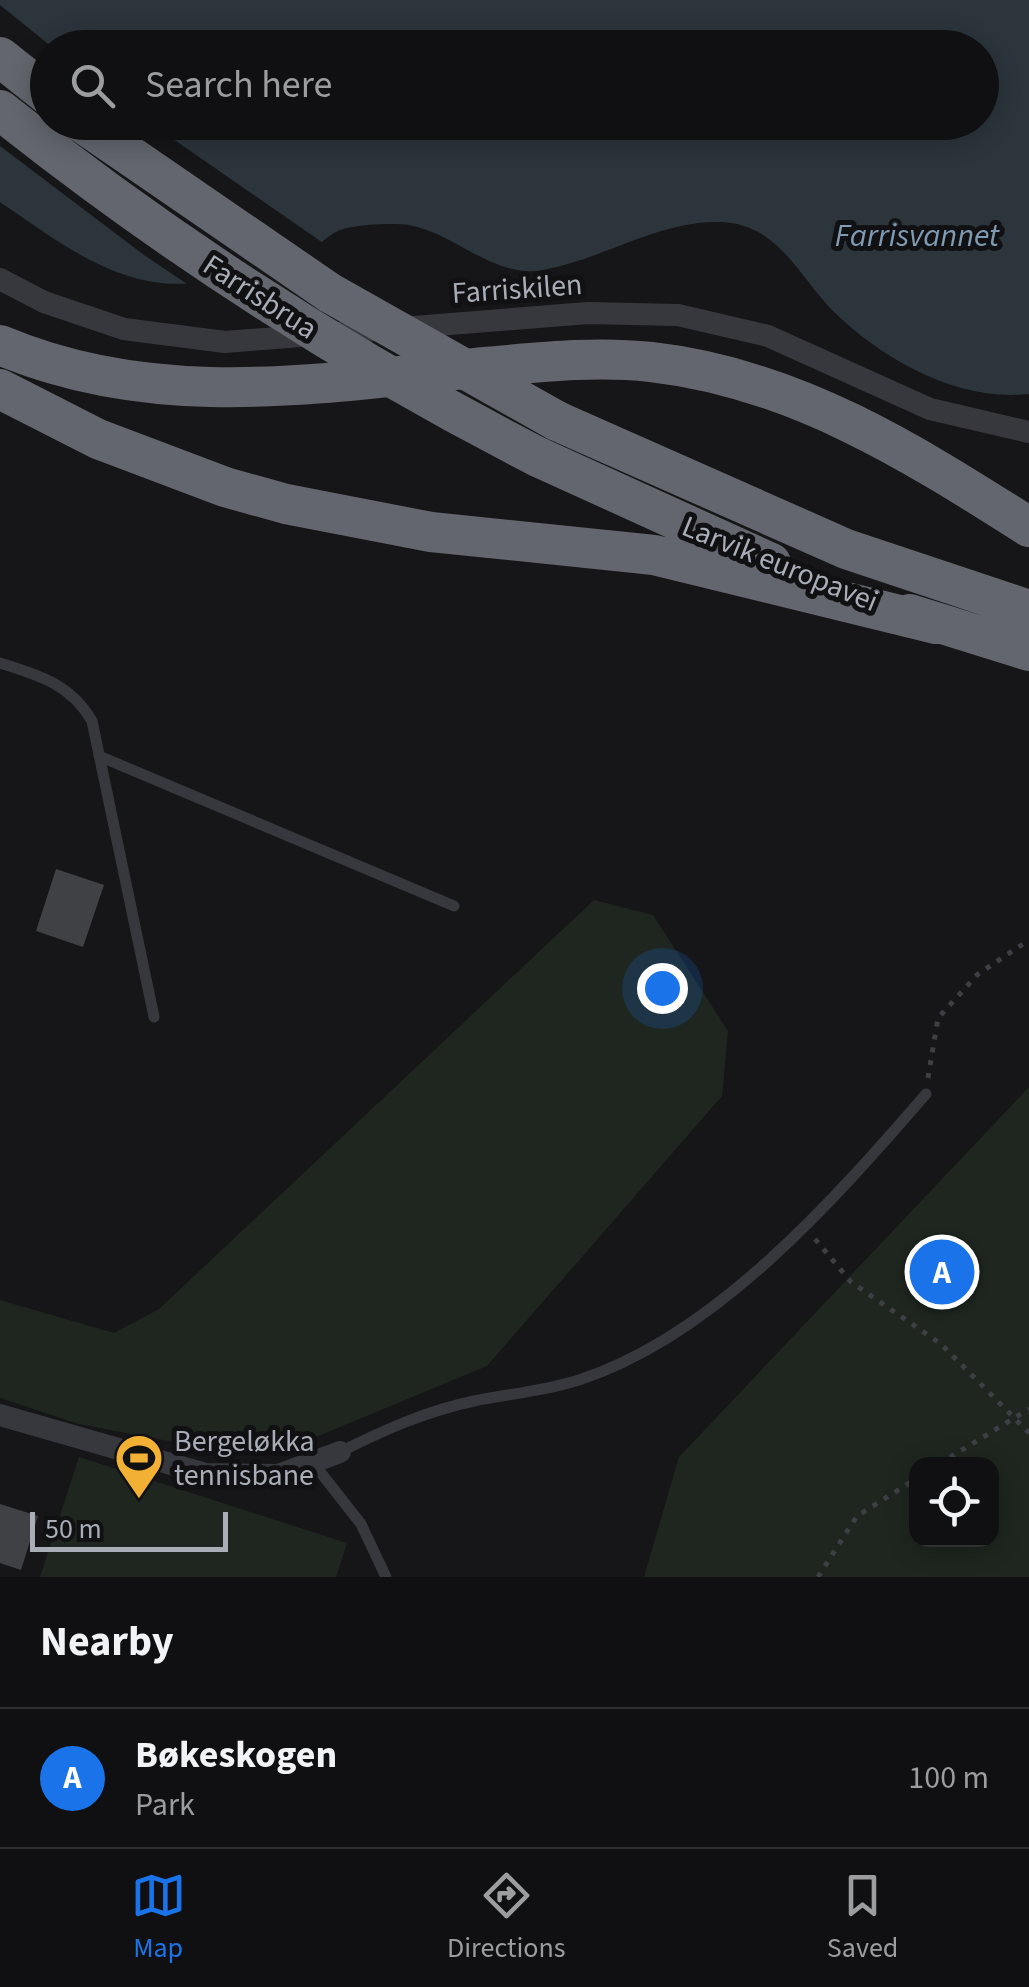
<!DOCTYPE html>
<meta charset="utf-8">
<style>
:root{--surface:#101012;--page:#1e1e20;--text:#f1f3f6;--muted:#9c9d9f;--line:#303032;--accent:#1a73e8}
body{margin:0;font-family:"Source Sans 3",sans-serif;background:var(--page);color:var(--text)}
.controls{position:absolute;right:30px;bottom:30px;display:grid;overflow:hidden;border-radius:20px;box-shadow:0 5px 25px #0003}
.controls button{width:90px;height:90px;display:grid;place-items:center;padding:0;border:0;border-bottom:2px solid var(--line);background:var(--surface);color:var(--text);font:50px sans-serif}
.scale{position:absolute;left:30px;bottom:25px;width:198px;box-sizing:border-box;padding-left:10px;border:5px solid #a8adb8;border-top:0;font-size:28px;line-height:35px;white-space:nowrap;color:#a8adb8;-webkit-text-stroke:8px #111113;paint-order:stroke}
.you{position:absolute;left:662px;top:988px;width:35px;height:35px;margin:-25px;border:8px solid #fff;border-radius:50%;background:#1a73e8;box-shadow:0 0 0 15px #1a73e833}
.badge{display:grid;place-items:center;width:65px;height:65px;border-radius:50%;background:var(--accent);color:#fff;font-size:32px;font-weight:700}
.pin{position:absolute;translate:-50% -50%;border:5px solid #fff;box-shadow:0 2px 10px #0006}
.list{margin:0;padding:0;list-style:none}
h2{display:flex;justify-content:space-between;align-items:center;height:130px;margin:0;padding:0 40px;font-size:42px}
h2 small{font-size:32px;font-weight:400;color:var(--muted)}
.list li{display:grid;grid-template-columns:65px 1fr auto;gap:30px;align-items:center;box-sizing:border-box;height:140px;padding:0 40px;border-top:2px solid var(--line)}
.list b{display:block;font-size:38px;white-space:nowrap}
.list p{margin:0;font-size:32px;white-space:nowrap;color:var(--muted)}
.list em{font-size:32px;font-style:normal;color:var(--muted)}
.icon{flex:none;width:55px;height:55px;fill:none;stroke:currentColor;stroke-width:2;stroke-linecap:round;stroke-linejoin:round}
.map{position:relative;flex:none;width:1029px;height:1577px;overflow:hidden}
.search{position:absolute;background:var(--surface);box-shadow:0 5px 25px #0003;left:30px;right:30px;top:30px;height:110px;display:flex;align-items:center;gap:25px;box-sizing:border-box;padding:0 35px;border-radius:55px;color:var(--muted);font-size:38px}
.sheet{height:270px;background:var(--surface)}
nav{display:flex;justify-content:space-around;align-items:center;box-sizing:border-box;height:140px;border-top:2px solid var(--line);background:var(--surface);font-size:28px;color:var(--muted)}
nav a{display:grid;justify-items:center;gap:5px}
nav .on{color:var(--accent)}
.map>svg:first-child{display:block}
.green{fill:#1e261f;fill-rule:evenodd}
.water{fill:#2c353c;fill-rule:evenodd}
.pier{fill:#161618}
.building{fill:#404145}
.lines{fill:none;stroke-linecap:round;stroke-linejoin:round}
.path{stroke:#3d3f44;stroke-width:5;stroke-dasharray:5 8;stroke-linecap:butt}
.service{stroke:#37383d;stroke-width:11}
.minor{stroke:#37383d;stroke-width:22}
.motorway{stroke:#63666e;stroke-width:40}
.motorway-bridge{stroke:#63666e;stroke-width:40}
.labels{text-anchor:middle;dominant-baseline:central;stroke-width:10;stroke-linejoin:round;paint-order:stroke}
.street-label{font-size:30px;fill:#a8adb8;stroke:#111113}
.poi-label{font-size:30px;fill:#a8adb8;stroke:#111113;text-anchor:start}
.water-label{font-size:32px;font-style:italic;fill:#7f9bb3;stroke:#111113}
</style>
<div class="map">
<svg width="1029" height="1577" viewBox="0 0 1029 1577">
<rect width="100%" height="100%" fill="#161618"/>
<path class="green" d="M594 900 653 915 728 1031 722 1096 487 1366 287 1449 184 1444 79 1424 0 1398V1300L114 1333 159 1309Z
M1029 1087V1577H644L679 1457ZM992 1464V1540H916V1464Z
M79 1457 347 1543 336 1577H40Z"/>
<path class="water" d="M0 0H1029V394C958 402 883 360 833 311 797 274 777 222 718 222 658 221 601 260 543 270 488 280 447 222 393 224 377 224 355 225 340 230 326 236 316 249 302 254 268 264 227 279 192 283 119 291 56 240 0 202ZM48 48H982V122H48Z"/>
<path class="pier" d="M0 5 52 47 48 48V122L150 123 326 245 277 275 230 287 193 288 144 255 0 146Z"/>
<path class="building" d="M56 869 104 885 83 947 36 931Z
M0 1504 38 1516 21 1570 0 1563Z"/>
<g class="lines">
<path class="path" d="M928 1078 938 1018 978 974 1029 940
M815 1239 851 1282 941 1344 1029 1433
M939 1464 1029 1409
M818 1577 857 1516 916 1479"/>
<path class="service" d="M0 663C38 675 71 684 92 721L154 1017
M99 756 454 906
M340 1452C384 1430 426 1411 474 1401 508 1394 545 1391 579 1380 715 1336 835 1199 926 1094
M314 1464 361 1524 386 1577"/>
<path class="minor" d="M0 279 44 302 124 329 225 342 588 313 678 315 768 336 930 409 1029 432
M0 1415 206 1474 278 1475 340 1452"/>
<path class="motorway" d="M0 57 48 95
M0 345C159 412 320 383 485 367 541 362 595 356 651 362 794 378 911 452 1029 527
M0 389 98 439 225 487 286 504 431 532 654 555 936 624
M557 421 846 549 1029 610
M538 457 771 563
M910 614 1029 651"/>
<path class="motorway-bridge" d="M0 110C168 244 347 359 538 457
M81 122 330 293 557 421"/>
</g>
<defs>
<g id="stadium-pin" transform="scale(2.5)"><path d="M0 17L-7.5 6A9.5 9.5 0 1 1 7.5 6Z" fill="#f2b134" stroke="#111113"/><path d="M0-5a6.5 5 0 1 0 0 10a6.5 5 0 1 0 0-10ZM-3.5-1.8h7v3.6h-7Z" fill="#111"/></g>
</defs>
<g fill-rule="evenodd">
<use href="#stadium-pin" x="139" y="1458"/>
</g>
<g class="labels">
<g class="street-label">
<text transform="translate(517 289) rotate(-4)">Farriskilen</text>
<text transform="translate(260 297) rotate(33)">Farrisbrua</text>
<text transform="translate(780 564) rotate(22)">Larvik europavei</text>
</g>
<g class="poi-label">
<text x="174" y="1441">Bergeløkka<tspan x="174" dy="34">tennisbane</tspan></text>
</g>
<g class="water-label">
<text x="917" y="236">Farrisvannet</text>
</g>
</g>
</svg>
<div class="controls">
<button><svg class="icon" aria-label="locate" viewBox="0 0 24 24"><circle cx="12" cy="12" r="6"/><path d="M12 2v4M12 18v4M2 12h4M18 12h4"/></svg></button>
</div>
<div class="scale">50 m</div>
<div class="you"></div>
<div class="pin badge" style="left:942px;top:1272px">A</div>
<div class="search"><svg class="icon" aria-label="search" viewBox="0 0 24 24"><circle cx="10" cy="10" r="6"/><path d="M15 15l6 6"/></svg>Search here</div>
</div>
<section class="sheet">
<h2>Nearby<small></small></h2>
<ul class="list">
<li><span class="badge">A</span><div><b>Bøkeskogen</b><p>Park</p></div><em>100 m</em></li>
</ul>
</section>
<nav>
<a class="on"><svg class="icon" aria-label="map" viewBox="0 0 24 24"><path d="M3 6l6-2 6 2 6-2v14l-6 2-6-2-6 2zM9 4v14M15 6v14"/></svg>Map</a>
<a><svg class="icon" aria-label="directions" viewBox="0 0 24 24"><path d="M12 3l9 9-9 9-9-9zM9 14v-3h6M13 9l2 2-2 2"/></svg>Directions</a>
<a><svg class="icon" aria-label="saved" viewBox="0 0 24 24"><path d="M7 4h10v16l-5-4-5 4z"/></svg>Saved</a>
</nav>
